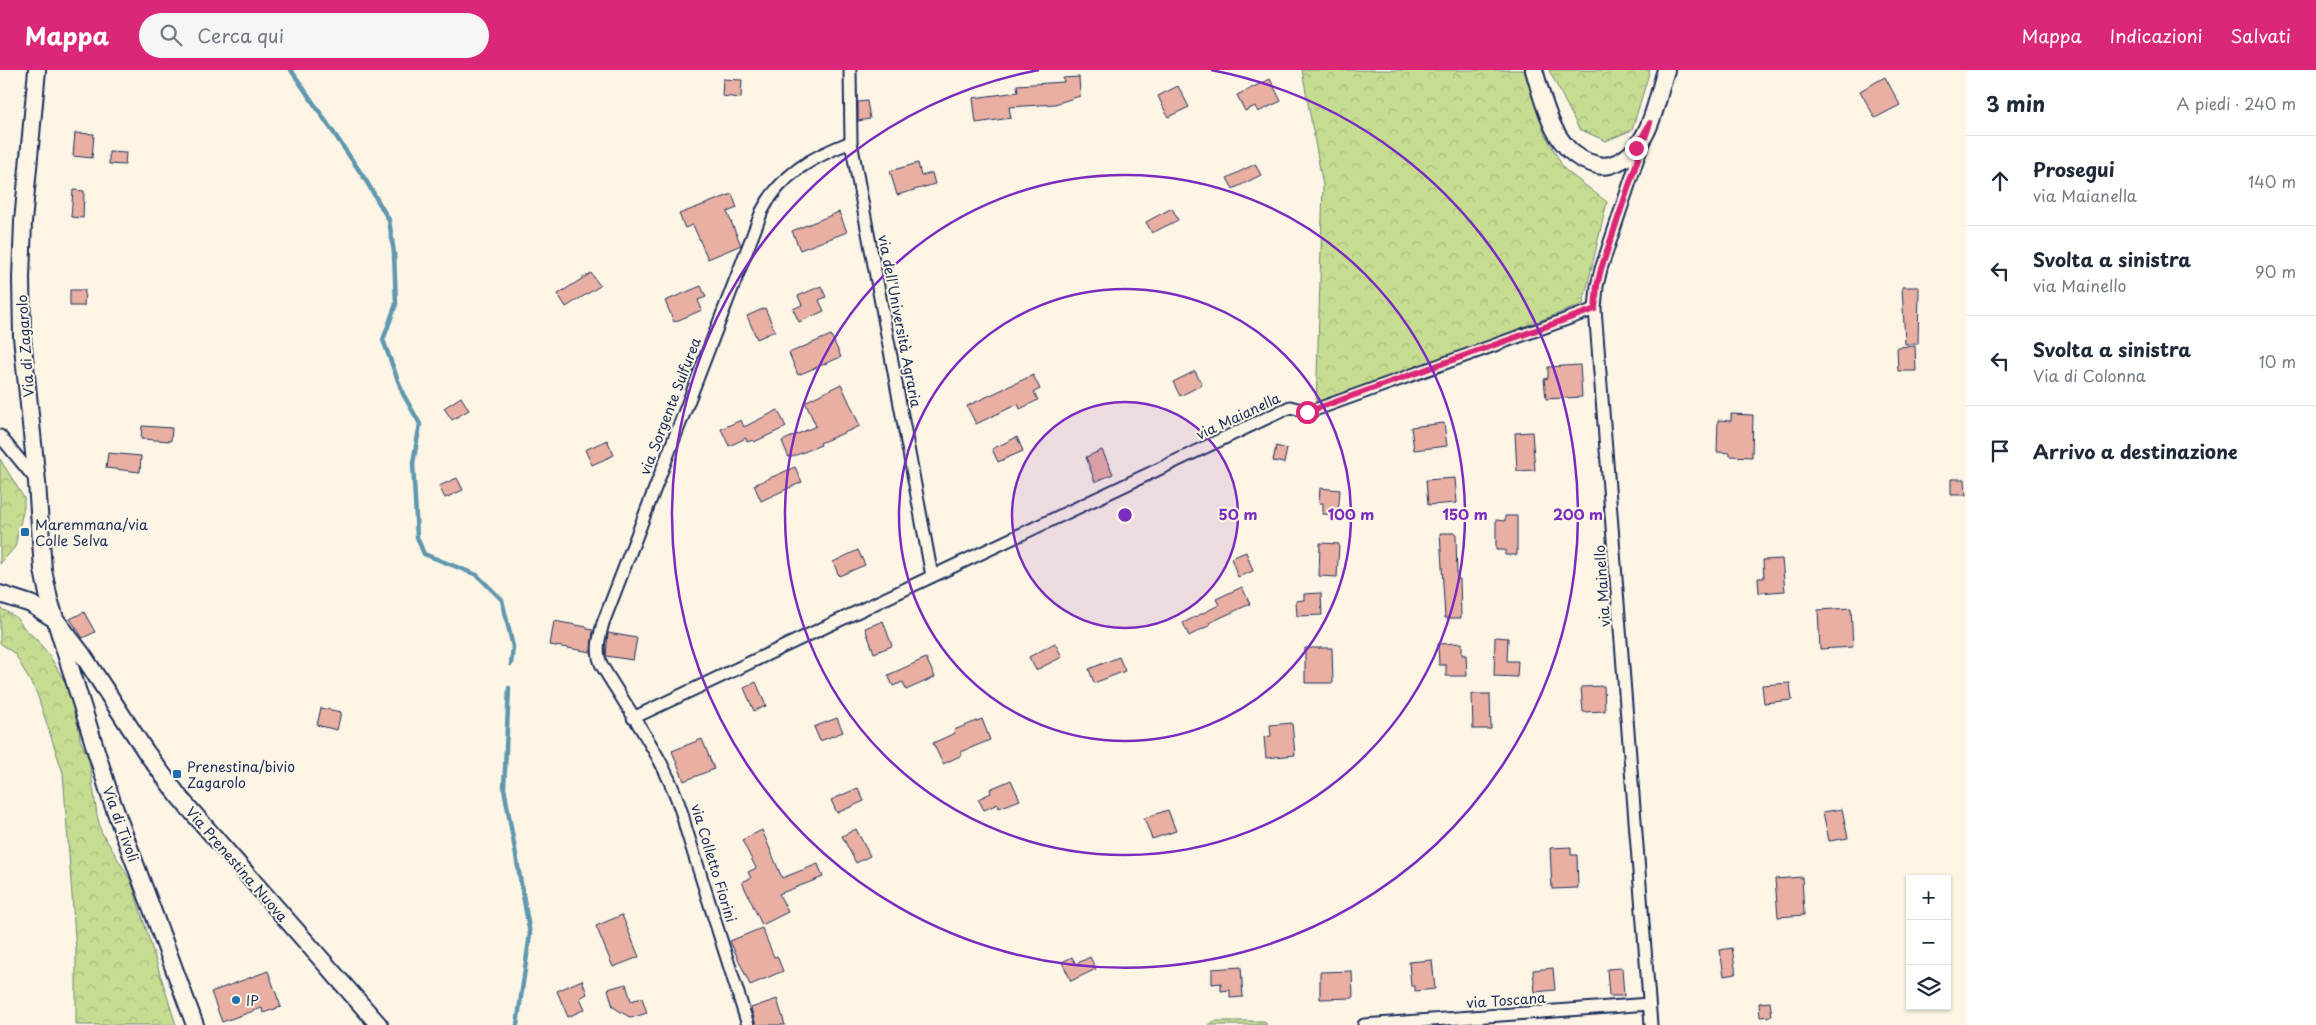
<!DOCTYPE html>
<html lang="it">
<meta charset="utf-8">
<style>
:root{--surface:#fff;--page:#f6f6f7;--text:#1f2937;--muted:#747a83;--line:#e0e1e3;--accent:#db2777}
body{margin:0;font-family:"Playpen Sans",sans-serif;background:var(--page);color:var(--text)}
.controls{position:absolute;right:15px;bottom:15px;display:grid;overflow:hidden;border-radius:0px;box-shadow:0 1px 4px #0004}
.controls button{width:45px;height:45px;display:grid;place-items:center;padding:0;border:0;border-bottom:1px solid var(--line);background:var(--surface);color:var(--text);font:25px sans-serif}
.stop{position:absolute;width:15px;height:15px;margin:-11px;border:4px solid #db2777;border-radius:50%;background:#fff}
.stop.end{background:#db2777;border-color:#fff;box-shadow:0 1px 5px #0008}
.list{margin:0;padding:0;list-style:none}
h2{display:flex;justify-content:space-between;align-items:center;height:65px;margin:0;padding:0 20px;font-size:21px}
h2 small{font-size:16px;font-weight:400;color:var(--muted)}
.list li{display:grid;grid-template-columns:32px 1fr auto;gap:15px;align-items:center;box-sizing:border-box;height:90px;padding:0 20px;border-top:1px solid var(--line)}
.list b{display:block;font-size:19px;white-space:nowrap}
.list p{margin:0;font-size:16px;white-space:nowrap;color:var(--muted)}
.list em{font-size:16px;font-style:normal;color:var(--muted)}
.icon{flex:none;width:28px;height:28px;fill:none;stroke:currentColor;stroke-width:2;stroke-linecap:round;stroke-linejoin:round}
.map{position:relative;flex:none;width:1966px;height:955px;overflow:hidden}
header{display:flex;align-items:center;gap:30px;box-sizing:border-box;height:70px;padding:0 25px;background:var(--accent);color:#fff}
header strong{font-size:24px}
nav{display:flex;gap:28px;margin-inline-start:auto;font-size:18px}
.search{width:350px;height:45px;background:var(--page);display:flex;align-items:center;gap:12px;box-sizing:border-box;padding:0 18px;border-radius:28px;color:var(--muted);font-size:19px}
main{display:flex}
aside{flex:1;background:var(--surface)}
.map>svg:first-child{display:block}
.forest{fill:url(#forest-crowns);stroke:#708678}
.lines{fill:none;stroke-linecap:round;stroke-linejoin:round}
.stream{stroke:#5e97ae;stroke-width:4.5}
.building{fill:#e8afa2;stroke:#1b2f5e}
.street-casing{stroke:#1b2f5e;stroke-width:15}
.secondary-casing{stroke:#1b2f5e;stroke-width:20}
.street{stroke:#fcf5e5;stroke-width:11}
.secondary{stroke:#fcf5e5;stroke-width:16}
.route{stroke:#db2777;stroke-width:6}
.ring{fill:none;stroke:#7b2cbf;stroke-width:2.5}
.poi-dot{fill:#1f6fb2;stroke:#fcf5e5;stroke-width:2}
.labels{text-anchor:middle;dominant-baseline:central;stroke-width:4;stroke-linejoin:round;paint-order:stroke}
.street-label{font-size:14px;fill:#1b2f5e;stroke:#fcf5e5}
.poi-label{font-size:14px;fill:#1b2f5e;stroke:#fcf5e5;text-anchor:start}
.centre{fill:#7b2cbf;stroke:#fcf5e5;stroke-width:2.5}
.ring-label{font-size:15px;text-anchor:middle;font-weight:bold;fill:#7b2cbf;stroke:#fcf5e5;stroke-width:4;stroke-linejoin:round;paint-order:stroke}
</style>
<header>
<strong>Mappa</strong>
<div class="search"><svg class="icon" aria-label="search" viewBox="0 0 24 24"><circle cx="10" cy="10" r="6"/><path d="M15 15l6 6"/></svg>Cerca qui</div>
<nav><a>Mappa</a><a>Indicazioni</a><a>Salvati</a></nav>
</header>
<main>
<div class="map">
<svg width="1966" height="955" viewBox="0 0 1966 955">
<defs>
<pattern id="forest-crowns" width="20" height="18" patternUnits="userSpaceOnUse" patternTransform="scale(1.25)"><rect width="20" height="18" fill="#c6dc91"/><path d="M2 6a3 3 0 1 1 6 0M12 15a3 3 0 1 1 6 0" fill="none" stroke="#aabd7f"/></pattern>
</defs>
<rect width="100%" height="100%" fill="#fcf5e5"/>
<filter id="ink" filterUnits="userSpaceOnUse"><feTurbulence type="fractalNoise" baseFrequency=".02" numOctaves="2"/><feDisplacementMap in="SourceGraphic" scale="10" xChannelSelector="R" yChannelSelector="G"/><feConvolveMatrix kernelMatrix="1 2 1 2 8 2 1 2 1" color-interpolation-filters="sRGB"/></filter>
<g filter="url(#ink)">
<path class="forest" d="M1302 0H1524L1545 64 1564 99 1607 132 1583 234 1316 337 1323 116Z
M1549 0H1650L1632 60 1606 71 1579 59Z
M0 389 24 428V437L15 477 0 494Z
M0 538 16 547 25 559 37 570 49 585 67 615 78 642 80 670 89 689 97 745 101 761 131 811 176 955H76V880L63 703 37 624 15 584 0 573Z
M1214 951H1264L1267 955H1209Z"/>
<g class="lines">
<path class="stream" d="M291 0 365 109 389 150 394 183 396 234 383 270 403 324 420 354 413 393 417 467 424 484 477 505 502 530 513 577 511 594
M509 618 504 718 530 864 517 955"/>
</g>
<path class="building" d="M1079 7 1080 26 1055 34 1009 37 1011 48 976 53 973 28 1018 22 1017 15 1064 12 1063 8Z
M1885 7 1900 35 1875 48 1860 21Z
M723 9 742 10 741 28 722 26Z
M1270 9 1281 31 1258 42 1255 36 1245 41 1237 25Z
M1178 16 1189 37 1168 47 1158 26Z
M867 31 870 49 858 51V32Z
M75 63 94 64 92 88 73 86Z
M109 82 126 83 125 95 109 94Z
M918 93 921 106 932 103 935 114 897 125 890 101Z
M1255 94 1261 105 1233 119 1227 108Z
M73 120 84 121 83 148 71 147Z
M732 124 737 138 727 142 741 175 708 189 693 155 685 158 679 144Z
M1172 138 1178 150 1152 163 1146 152Z
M839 142 847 162 800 180 792 161Z
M591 203 600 216 566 237 558 224Z
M701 216 706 227 698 230 702 240 674 252 665 231Z
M821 216 826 227 819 230 824 241 799 252 793 239 802 235 798 226Z
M1902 217H1919L1918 274H1905Z
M70 220H85L84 236H70Z
M765 238 775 261 757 269 747 246Z
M831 265 841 287 798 305 789 283Z
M1915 276 1916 301H1898L1897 277Z
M1580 295 1582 327 1546 329 1544 309 1548 308V297Z
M1195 301 1202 315 1180 326 1173 312Z
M1033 305 1040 319 1034 322 1038 330 1020 339 1018 334 976 354 967 336Z
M841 314 860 356 820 373 821 375 789 388 782 371 816 356 805 332Z
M461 327 469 340 452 350 444 338Z
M778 340 786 357 754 372 753 370 747 372 746 368 729 376 721 359 741 350 744 357Z
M1731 344 1753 345 1752 387 1730 386V383L1717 382 1718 350 1731 351Z
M1444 353 1447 376 1414 380 1411 357Z
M142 356 172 358 171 371 141 369Z
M1532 362 1535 400 1517 401 1515 363Z
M1017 367 1023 381 998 392 992 379Z
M607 370 614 385 592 395 585 380Z
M1276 376 1287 379 1284 393 1273 391Z
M1102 380 1113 404 1095 412 1086 387Z
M108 383 141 386 140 402 106 398Z
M795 397 802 412 761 431 754 415Z
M457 408 463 420 445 428 439 416Z
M1455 408 1457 433 1428 435 1426 410Z
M1951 409H1965L1966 425H1951Z
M1320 418 1340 420 1338 445 1323 444V433H1319Z
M1505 446H1517V485H1505V480H1496V450L1505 451Z
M1440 463H1456L1457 509H1460L1461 548H1445Z
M1320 473 1339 474 1337 507 1319 506Z
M858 480 865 495 839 506 833 492Z
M1246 482 1253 501 1238 507 1231 488Z
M1782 489 1785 521 1759 523 1758 508H1764L1763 490Z
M1242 517 1250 534 1209 553 1210 555 1189 566 1183 553 1219 535 1216 529Z
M1321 523 1322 545 1297 546 1296 531 1304 530V524Z
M1851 538 1853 577 1820 579 1818 540Z
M84 542 95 562 83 568 70 549Z
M554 551 587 557V559L593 560 591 582 550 575Z
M883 551 892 576 874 583 865 558Z
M608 563 637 568 633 590 606 586Z
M1495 567 1508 568 1507 591H1518L1517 607 1494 606Z
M1055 573 1062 587 1036 600 1029 587Z
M1462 573V585H1466L1467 606H1446V595H1439L1438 574Z
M1305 578H1332L1333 613H1305Z
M1119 587 1125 601 1094 613 1089 599Z
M926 588 935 607 906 620 903 612 893 616 888 605Z
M756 612 766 636 754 641 744 618Z
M1790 613 1792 630 1764 633 1762 615Z
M1604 616 1605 641 1583 642 1581 617Z
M1472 624H1490L1491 659H1473Z
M321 638 341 642 337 660 317 655Z
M837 648 843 662 820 671 814 657Z
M982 649 990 670 961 682 962 685 943 694 933 673 955 663 954 660Z
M1292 653 1295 685 1266 688 1264 667 1271 666 1270 655Z
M702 669 714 699 684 711 672 681Z
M1011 710 1020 730 999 738 998 734 984 740 978 729 991 723 990 719Z
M858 718 864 731 837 743 831 730Z
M1842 739 1848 768 1829 771 1823 742Z
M1168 740 1176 761 1152 769 1144 748Z
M856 759 870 786 856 793 842 766Z
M762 760 782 808 818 794 823 807 779 824 788 842 762 855 742 812 751 808 748 802 756 798 742 770Z
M1571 777V785H1577L1578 818 1552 819 1550 778Z
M1802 807 1804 845 1778 847 1775 809Z
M622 845 639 887 613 897 596 856Z
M762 858 774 887 777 886 783 901 750 915 730 871Z
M1732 878 1736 904 1724 906 1720 880Z
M1072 887 1076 894 1090 887 1096 899 1071 911 1062 892Z
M1432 890 1435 919 1415 921V916H1411L1409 892Z
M1241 897 1243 927 1230 928V920L1221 921V913L1212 914V899Z
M1553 898 1555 920 1535 922 1533 900Z
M1622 898 1624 926H1609L1607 899Z
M268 901 281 937 263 943 262 938 222 952 211 922Z
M1352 901 1353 928 1320 929V902Z
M582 910 587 924 580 928 585 939 568 947 557 921Z
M626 914 631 931 642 928 647 943 631 948 613 937 608 919Z
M777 929 785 955H756L751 938Z
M1770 932 1772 946 1760 947 1759 933Z"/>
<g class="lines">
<g class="street-casing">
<path id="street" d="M850 0 851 72 932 506
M1643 73 1601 199 1597 216 1595 239 1651 955
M0 366 37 411
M633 648 1290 337 1309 342 1595 239
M748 955 686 759C673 699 633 648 602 596 595 582 599 568 603 553L762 141C781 104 814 86 851 72
M1364 955 1649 934"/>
</g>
<g class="secondary-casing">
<path id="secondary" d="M37 0 23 152 21 208 22 267 37 412 43 500 49 529 111 729 195 955
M1534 0C1544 33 1553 79 1588 92 1596 95 1602 97 1610 95 1627 90 1636 80 1644 66 1655 47 1659 21 1666 0
M0 524 31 534 56 550 82 584 146 682 180 728 379 955"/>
</g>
<use href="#street" class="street"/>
<use href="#secondary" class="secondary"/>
</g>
</g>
<g class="lines" filter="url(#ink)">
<path class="route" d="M1307 342 1595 239 1597 216 1601 199 1650 53 1636 78"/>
</g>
<circle cx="1125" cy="445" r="113" fill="#7b2cbf" fill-opacity=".12"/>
<g class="ring">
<circle cx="1125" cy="445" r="113"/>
<circle cx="1125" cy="445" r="226"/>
<circle cx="1125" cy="445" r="340"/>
<path d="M1211 0A453 453 0 1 1 1039 0"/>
</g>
<g class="poi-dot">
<rect x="20" y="457" width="10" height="10" rx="2.5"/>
<rect x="172" y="699" width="10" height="10" rx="2.5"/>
<circle cx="236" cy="930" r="5"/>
</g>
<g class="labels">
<g class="street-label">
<text transform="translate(900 251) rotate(79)">via dell'Università Agraria</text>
<text transform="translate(25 276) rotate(-94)">Via di Zagarolo</text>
<text transform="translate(670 336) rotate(-69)">via Sorgente Sulfurea</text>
<text transform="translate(1238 346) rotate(-25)">via Maianella</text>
<text transform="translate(1602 516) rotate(-94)">via Mainello</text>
<text transform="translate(121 754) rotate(70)">Via di Tivoli</text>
<text transform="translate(714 793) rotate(73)">via Colletto Fiorini</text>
<text transform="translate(237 794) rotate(49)">Via Prenestina Nuova</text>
<text transform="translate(1506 930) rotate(-4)">via Toscana</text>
</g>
<g class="poi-label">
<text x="35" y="454">Maremmana/via<tspan x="35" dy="16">Colle Selva</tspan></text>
<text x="187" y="696">Prenestina/bivio<tspan x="187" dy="16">Zagarolo</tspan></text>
<text x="246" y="930">IP</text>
</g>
</g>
<circle cx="1125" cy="445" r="8" class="centre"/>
<g class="ring-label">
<text x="1238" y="450">50 m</text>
<text x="1351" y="450">100 m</text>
<text x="1465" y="450">150 m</text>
<text x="1578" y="450">200 m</text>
</g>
</svg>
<div class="controls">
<button>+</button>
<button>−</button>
<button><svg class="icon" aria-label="layers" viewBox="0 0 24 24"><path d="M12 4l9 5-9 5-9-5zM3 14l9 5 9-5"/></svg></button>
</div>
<div class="stop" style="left:1307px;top:342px"></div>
<div class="stop end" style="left:1636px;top:78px"></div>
</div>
<aside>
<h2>3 min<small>A piedi · 240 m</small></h2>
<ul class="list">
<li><svg class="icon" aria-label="ahead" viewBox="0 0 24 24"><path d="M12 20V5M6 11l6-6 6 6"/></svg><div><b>Prosegui</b><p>via Maianella</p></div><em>140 m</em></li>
<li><svg class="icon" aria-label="left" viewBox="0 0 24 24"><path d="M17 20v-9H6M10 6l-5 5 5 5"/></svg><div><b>Svolta a sinistra</b><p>via Mainello</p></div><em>90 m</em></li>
<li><svg class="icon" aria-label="left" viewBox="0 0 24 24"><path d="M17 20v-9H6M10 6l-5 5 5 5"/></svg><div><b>Svolta a sinistra</b><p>Via di Colonna</p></div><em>10 m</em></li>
<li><svg class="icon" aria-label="arrive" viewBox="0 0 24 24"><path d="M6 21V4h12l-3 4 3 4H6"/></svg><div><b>Arrivo a destinazione</b></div></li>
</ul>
</aside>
</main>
